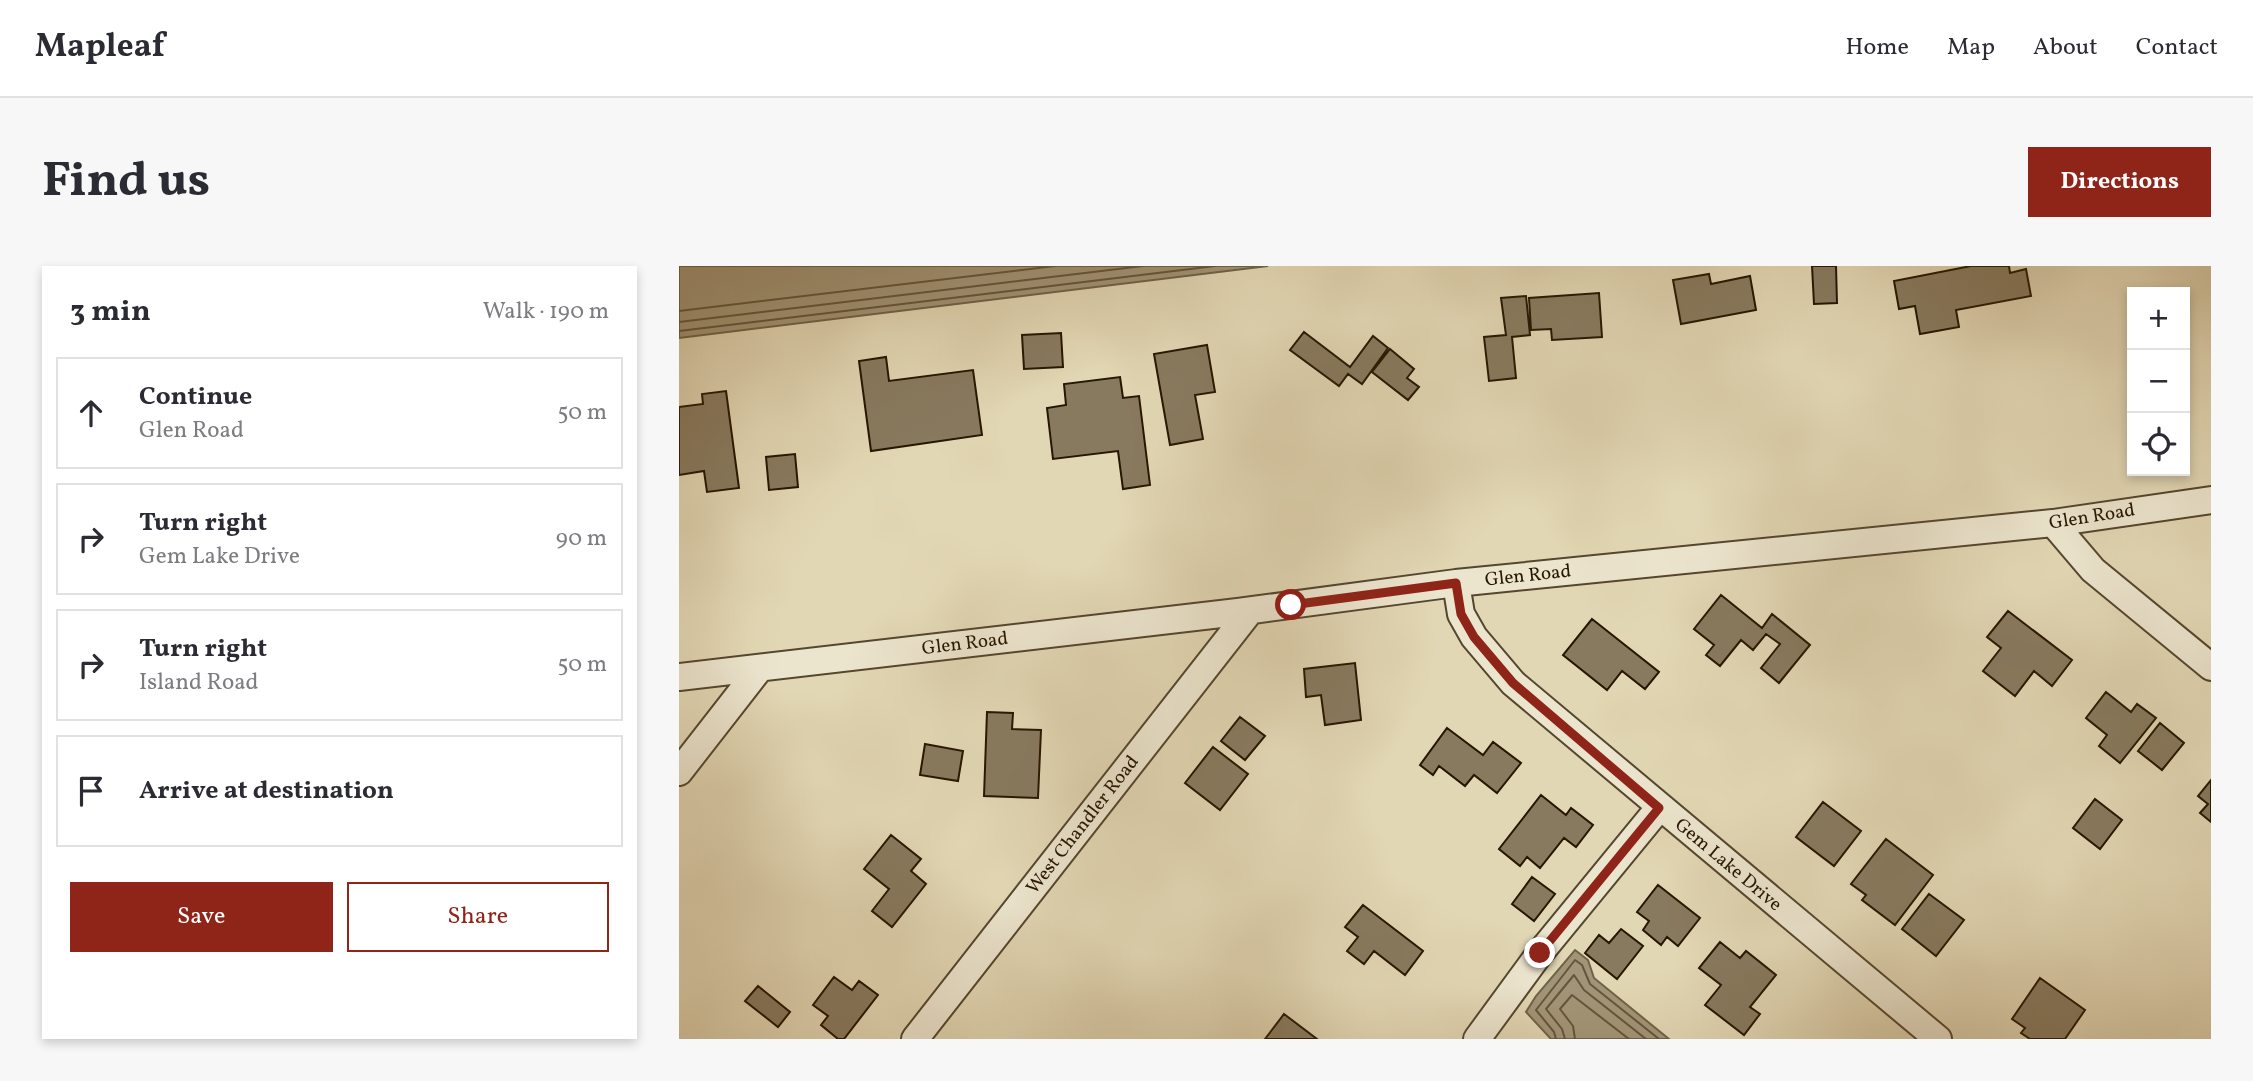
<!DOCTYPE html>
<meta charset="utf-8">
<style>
:root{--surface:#fff;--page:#f7f7f7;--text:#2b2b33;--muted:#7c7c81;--line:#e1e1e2;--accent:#8f2418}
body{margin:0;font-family:Vollkorn,serif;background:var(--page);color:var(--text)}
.controls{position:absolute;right:21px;top:21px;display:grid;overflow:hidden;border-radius:0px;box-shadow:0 4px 10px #0003}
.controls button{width:63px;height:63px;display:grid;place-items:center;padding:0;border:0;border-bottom:2px solid var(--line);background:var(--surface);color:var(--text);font:35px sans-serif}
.stop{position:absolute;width:21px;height:21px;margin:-16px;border:5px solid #8f2418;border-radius:50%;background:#fff}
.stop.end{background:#8f2418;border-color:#fff;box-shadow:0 2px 7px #0008}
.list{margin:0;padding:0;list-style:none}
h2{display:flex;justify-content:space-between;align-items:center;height:91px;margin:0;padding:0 28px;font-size:30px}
h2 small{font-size:23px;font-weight:400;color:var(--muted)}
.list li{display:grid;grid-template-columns:46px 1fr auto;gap:21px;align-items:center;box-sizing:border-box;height:112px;margin:0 14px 14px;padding:0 14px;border:2px solid var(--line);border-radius:0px}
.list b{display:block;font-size:26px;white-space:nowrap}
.list p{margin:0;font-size:23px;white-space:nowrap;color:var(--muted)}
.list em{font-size:23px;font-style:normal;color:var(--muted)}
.actions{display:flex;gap:14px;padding:21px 28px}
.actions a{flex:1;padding:16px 0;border:2px solid var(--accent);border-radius:0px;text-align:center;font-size:24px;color:var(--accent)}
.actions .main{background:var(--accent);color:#fff}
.icon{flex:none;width:38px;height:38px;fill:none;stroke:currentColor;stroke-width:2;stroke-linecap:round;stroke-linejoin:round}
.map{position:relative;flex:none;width:1532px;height:773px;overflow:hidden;border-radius:0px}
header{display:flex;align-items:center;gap:42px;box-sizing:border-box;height:98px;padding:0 35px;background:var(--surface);border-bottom:2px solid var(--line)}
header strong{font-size:33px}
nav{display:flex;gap:38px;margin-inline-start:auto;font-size:24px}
.intro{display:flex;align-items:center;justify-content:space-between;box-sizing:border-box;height:168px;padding:0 42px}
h1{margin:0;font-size:49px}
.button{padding:18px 32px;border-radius:0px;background:var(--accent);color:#fff;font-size:24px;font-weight:700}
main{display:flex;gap:42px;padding:0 42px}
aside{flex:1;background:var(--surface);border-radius:0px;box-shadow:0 4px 10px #0003}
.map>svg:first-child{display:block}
.water{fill:#a29577;stroke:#706248;stroke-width:2}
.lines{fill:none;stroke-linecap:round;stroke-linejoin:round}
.shore{stroke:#64563c;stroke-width:2}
.building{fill:#887a5f;stroke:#261602;stroke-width:2}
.minor-casing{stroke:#55462e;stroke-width:30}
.minor{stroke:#ece5ce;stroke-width:26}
.route{stroke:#8f2418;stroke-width:9}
.labels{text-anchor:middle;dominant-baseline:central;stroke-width:5;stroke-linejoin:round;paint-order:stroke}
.street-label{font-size:19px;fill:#261602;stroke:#ece5ce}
</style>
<header>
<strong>Mapleaf</strong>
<nav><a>Home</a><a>Map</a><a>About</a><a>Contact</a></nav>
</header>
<div class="intro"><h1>Find us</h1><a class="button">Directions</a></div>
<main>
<aside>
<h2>3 min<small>Walk · 190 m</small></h2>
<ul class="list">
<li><svg class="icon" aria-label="ahead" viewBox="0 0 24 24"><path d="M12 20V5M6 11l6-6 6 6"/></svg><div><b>Continue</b><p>Glen Road</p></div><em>50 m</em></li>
<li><svg class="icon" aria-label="right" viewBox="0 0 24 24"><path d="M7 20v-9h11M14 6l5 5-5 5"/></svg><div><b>Turn right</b><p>Gem Lake Drive</p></div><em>90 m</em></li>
<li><svg class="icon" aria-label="right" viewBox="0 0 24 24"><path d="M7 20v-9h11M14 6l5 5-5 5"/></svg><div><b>Turn right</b><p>Island Road</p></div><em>50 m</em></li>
<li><svg class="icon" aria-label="arrive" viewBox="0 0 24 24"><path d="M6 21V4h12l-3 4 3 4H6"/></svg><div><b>Arrive at destination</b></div></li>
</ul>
<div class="actions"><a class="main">Save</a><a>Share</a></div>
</aside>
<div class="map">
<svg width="1532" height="773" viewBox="0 0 1532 773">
<rect width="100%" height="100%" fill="#e2d7b4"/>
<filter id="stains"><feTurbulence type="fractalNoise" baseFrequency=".00286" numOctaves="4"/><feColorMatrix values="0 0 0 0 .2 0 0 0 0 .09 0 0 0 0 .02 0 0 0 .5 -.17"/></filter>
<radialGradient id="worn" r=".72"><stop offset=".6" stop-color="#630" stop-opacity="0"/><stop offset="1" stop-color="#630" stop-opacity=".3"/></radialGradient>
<path class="water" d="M0 0H589L0 72Z
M896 684 909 694 915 712 990 773H872L847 746 857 730Z"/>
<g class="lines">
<path class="shore" d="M0 45 376 0
M0 56 464 0
M0 65 536 0
M877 773 875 766 857 744 896 694 903 699 911 718 980 773
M886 773 883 763 867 743 895 709 905 724 967 773
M896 773 894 760 881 743 893 729 950 773"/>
</g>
<path class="building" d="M1133 0H1157L1158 37 1135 38Z
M1292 0H1330L1331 7 1347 3 1352 30 1277 44 1280 61 1241 68 1236 40 1220 43 1215 15Z
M1030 8 1032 18 1071 10 1077 44 1002 58 994 14Z
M920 27 923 71 873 74 872 63 852 64 850 32Z
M847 30 851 69 833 71 837 112 810 115 805 71 827 69 822 32Z
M625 66 671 101 694 70 709 82 683 118 669 108 660 120 611 84Z
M382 67 384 101 345 103 343 69Z
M528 79 536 126 516 129 524 173 491 179 475 88Z
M711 83 735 103 728 112 740 121 729 134 693 106Z
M207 91 210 115 294 104 303 169 192 185 180 95Z
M441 111 444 132 460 130 471 219 444 223 439 185 374 193 368 142 387 139 385 118Z
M47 125 60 222 28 226 25 205 0 209V141L24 138 23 128Z
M116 188 119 221 90 224 87 191Z
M1042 329 1083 362 1093 348 1131 379 1100 417 1082 402 1101 378 1087 368 1074 384 1062 374 1041 400 1027 389 1035 379 1015 363Z
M1329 345 1393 394 1373 420 1355 405 1336 430 1304 405 1322 382 1308 371Z
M913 353 980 406 966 423 943 405 928 424 884 389Z
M676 397 682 454 646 459 642 429 627 431 625 403Z
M1427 426 1452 446 1458 438 1477 452 1441 497 1420 480 1428 469 1407 452Z
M308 446 334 447 333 463 362 464 359 532 305 530Z
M561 451 586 470 566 494 542 475Z
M1481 457 1505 477 1483 504 1459 485Z
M768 462 804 489 814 476 842 497 818 527 795 509 786 520 760 500 754 509 741 499Z
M246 478 284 485 279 515 241 509Z
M534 481 569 508 541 544 506 517Z
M1532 514V556L1521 547 1529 538 1519 530Z
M862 529 887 549 892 542 914 559 897 581 885 572 861 602 848 591 841 600 820 583Z
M1416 533 1443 554 1421 583 1394 562Z
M1144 536 1182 565 1155 600 1117 571Z
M212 569 242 593 232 605 247 618 213 661 193 645 210 623 185 603Z
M1207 573 1254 609 1216 659 1183 634 1187 629 1172 618Z
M853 611 876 628 855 655 833 638Z
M979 619 1021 652 999 680 988 671 982 679 964 664 970 655 958 646Z
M1250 628 1285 654 1257 690 1223 663Z
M684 639 744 685 726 709 695 685 685 698 668 685 679 671 666 661Z
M942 663 964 680 938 713 906 687 920 669 930 677Z
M1041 676 1061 692 1067 685 1097 709 1071 741 1081 748 1065 769 1026 739 1042 719 1020 702Z
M155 711 173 724 180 715 199 729 165 773H159L142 759 149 750 134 739Z
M1361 712 1406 744 1386 773H1351L1342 767 1346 762 1333 753Z
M79 720 111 746 99 761 66 735Z
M605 748 638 773H586Z"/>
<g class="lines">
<g class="minor-casing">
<path id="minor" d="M1374 257 1414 304 1532 401
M777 317 782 348 795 371 834 417 1259 773
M0 411 559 346 777 317 1374 257 1532 234
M0 506 81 402
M236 773 571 345
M798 773 861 687 980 542"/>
</g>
<use href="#minor" class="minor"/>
</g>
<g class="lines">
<path class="route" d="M612 339 777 317 782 348 795 371 834 417 980 542 861 687"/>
</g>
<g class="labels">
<g class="street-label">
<text transform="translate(1413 251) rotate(-9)">Glen Road</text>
<text transform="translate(849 310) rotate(-6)">Glen Road</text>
<text transform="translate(286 378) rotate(-7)">Glen Road</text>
<text transform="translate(404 559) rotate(-52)">West Chandler Road</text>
<text transform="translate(1049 599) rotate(40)">Gem Lake Drive</text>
</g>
</g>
<rect width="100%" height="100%" filter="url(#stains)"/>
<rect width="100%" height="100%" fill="url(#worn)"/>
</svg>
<div class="controls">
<button>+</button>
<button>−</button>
<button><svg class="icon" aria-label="locate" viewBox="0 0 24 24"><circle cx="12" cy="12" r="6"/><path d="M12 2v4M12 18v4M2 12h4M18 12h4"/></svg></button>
</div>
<div class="stop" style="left:612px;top:339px"></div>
<div class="stop end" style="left:861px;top:687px"></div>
</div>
</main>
